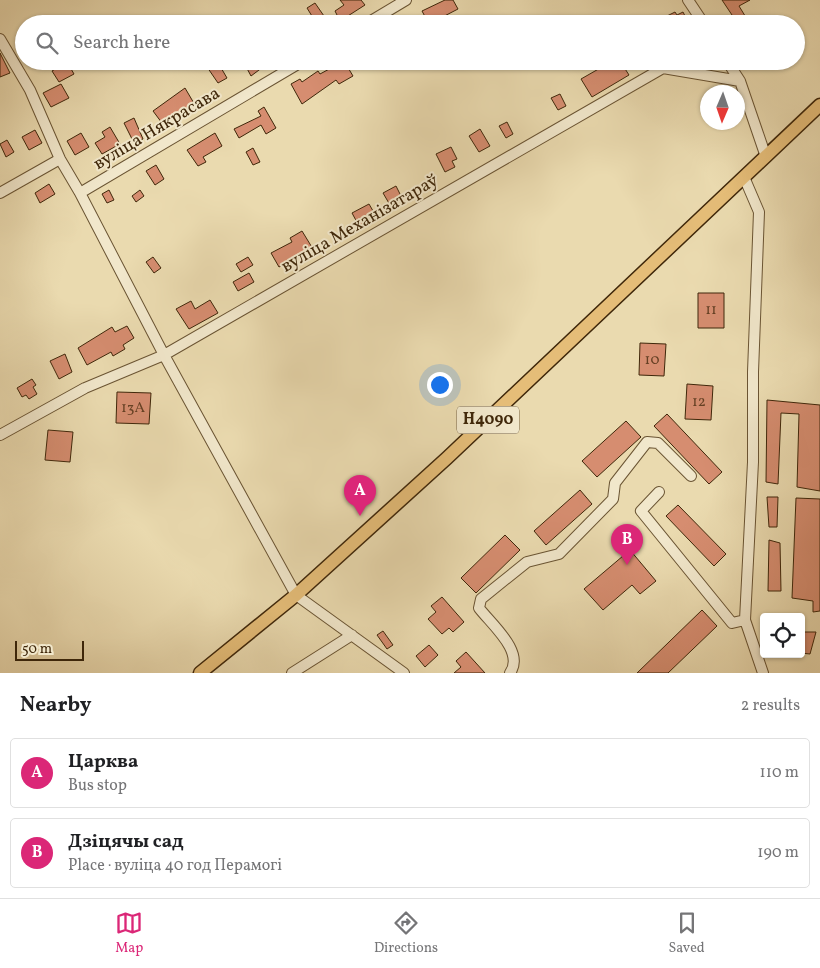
<!DOCTYPE html>
<meta charset="utf-8">
<style>
:root{--surface:#fff;--page:#f6f6f6;--text:#202124;--muted:#757577;--line:#e0e0e0;--accent:#db2777}
body{margin:0;font-family:Vollkorn,serif;background:var(--page);color:var(--text)}
.controls{position:absolute;right:15px;bottom:15px;display:grid;overflow:hidden;border-radius:5px;box-shadow:0 1px 4px #0004}
.controls button{width:45px;height:45px;display:grid;place-items:center;padding:0;border:0;border-bottom:1px solid var(--line);background:var(--surface);color:var(--text);font:25px sans-serif}
.compass{position:absolute;left:700px;top:85px;width:45px;height:45px;border-radius:50%;background:var(--surface);box-shadow:0 1px 4px #0004;rotate:182deg}
.scale{position:absolute;left:15px;bottom:12px;width:69px;box-sizing:border-box;padding-left:5px;border:2px solid #3f270a;border-top:0;font-size:14px;line-height:18px;white-space:nowrap;color:#3f270a;-webkit-text-stroke:4px #f1e7cb;paint-order:stroke}
.you{position:absolute;left:439px;top:384px;width:18px;height:18px;margin:-12px;border:4px solid #fff;border-radius:50%;background:#1a73e8;box-shadow:0 0 0 8px #1a73e833}
.badge{display:grid;place-items:center;width:32px;height:32px;border-radius:50%;background:var(--accent);color:#fff;font-size:16px;font-weight:700}
.pin{position:absolute;translate:-50% -41px;filter:drop-shadow(0 1px 2px #0008)}
.pin::after{content:'';position:absolute;top:26px;width:18px;height:15px;background:inherit;clip-path:polygon(0 0,100% 0,50% 100%)}
.list{margin:0;padding:0;list-style:none}
h2{display:flex;justify-content:space-between;align-items:center;height:65px;margin:0;padding:0 20px;font-size:21px}
h2 small{font-size:16px;font-weight:400;color:var(--muted)}
.list li{display:grid;grid-template-columns:32px 1fr auto;gap:15px;align-items:center;box-sizing:border-box;height:70px;margin:0 10px 10px;padding:0 10px;border:1px solid var(--line);border-radius:5px}
.list b{display:block;font-size:19px;white-space:nowrap}
.list p{margin:0;font-size:16px;white-space:nowrap;color:var(--muted)}
.list em{font-size:16px;font-style:normal;color:var(--muted)}
.icon{flex:none;width:28px;height:28px;fill:none;stroke:currentColor;stroke-width:2;stroke-linecap:round;stroke-linejoin:round}
.map{position:relative;flex:none;width:820px;height:673px;overflow:hidden}
.search{position:absolute;background:var(--surface);box-shadow:0 1px 4px #0004;left:15px;right:15px;top:15px;height:55px;display:flex;align-items:center;gap:12px;box-sizing:border-box;padding:0 18px;border-radius:28px;color:var(--muted);font-size:19px}
.sheet{height:225px;background:var(--surface)}
nav{display:flex;justify-content:space-around;align-items:center;box-sizing:border-box;height:70px;border-top:1px solid var(--line);background:var(--surface);font-size:14px;color:var(--muted)}
nav a{display:grid;justify-items:center;gap:2px}
nav .on{color:var(--accent)}
.map>svg:first-child{display:block}
.building{fill:#d68d70;stroke:#3f270a}
.lines{fill:none;stroke-linecap:round;stroke-linejoin:round}
.minor-casing{stroke:#6a5433;stroke-width:12}
.major-casing{stroke:#3f270a;stroke-width:15}
.minor{stroke:#f1e7cb;stroke-width:10}
.major{stroke:#e5bd78;stroke-width:12}
.labels{text-anchor:middle;dominant-baseline:central;stroke-width:4;stroke-linejoin:round;paint-order:stroke}
.number-label{font-size:15px;fill:#654024}
.shield{fill:#f1e7cb;stroke:#746144;stroke-width:1}
.shield-label{font-size:16px;font-weight:bold;fill:#3f270a}
.street-label{font-size:18px;fill:#3f270a;stroke:#f1e7cb}
</style>
<div class="map">
<svg width="820" height="673" viewBox="0 0 820 673">
<rect width="100%" height="100%" fill="#eadaaf"/>
<filter id="stains"><feTurbulence type="fractalNoise" baseFrequency=".004" numOctaves="4"/><feColorMatrix values="0 0 0 0 .2 0 0 0 0 .09 0 0 0 0 .02 0 0 0 .5 -.17"/></filter>
<radialGradient id="worn" r=".72"><stop offset=".6" stop-color="#630" stop-opacity="0"/><stop offset="1" stop-color="#630" stop-opacity=".3"/></radialGradient>
<path class="building" d="M340 0H361L365 5 340 21 335 11 344 5Z
M445 0H453L458 9 429 24 422 11Z
M722 0H750L739 6 750 24H738Z
M315 3 324 16 315 21 307 8Z
M675 12 677 15 683 12 689 24H669L665 17Z
M0 53 10 73 0 77Z
M209 61H217L227 78 218 83 205 64Z
M243 61H271L251 76Z
M344 61 353 76 339 84 336 80 302 104 291 84 300 79 302 82 318 71 320 74Z
M598 61H620L629 75 592 97 581 79 602 67Z
M67 62 74 74 59 82 52 71Z
M61 84 69 98 51 107 43 93Z
M185 88 195 105 186 111 184 108 162 123 153 111Z
M560 94 566 106 558 110 551 98Z
M264 107 276 128 266 134 261 125 239 138 234 129 261 116 258 111Z
M134 118 143 139 134 143 124 123Z
M507 122 513 134 506 138 499 126Z
M110 127 120 144 102 154 95 143 105 137 102 132Z
M480 129 490 146 479 152 469 136Z
M35 130 42 143 29 150 22 137Z
M81 133 89 147 75 155 67 141Z
M215 133 222 146 203 157 206 162 198 166 187 150Z
M7 140 14 152 6 157 0 144Z
M451 147 457 159 452 161 455 167 445 172 436 154Z
M253 148 260 162 253 165 246 152Z
M156 165 164 179 155 185 146 171Z
M49 184 55 194 40 203 35 193Z
M396 186 402 198 390 205 383 193Z
M109 190 114 200 107 203 102 194Z
M140 190 144 196 136 202 132 196Z
M369 204 376 216 359 226 352 213Z
M302 231 313 249 279 267 271 253 292 242 290 238Z
M153 257 161 268 154 273 146 262Z
M248 257 253 265 241 272 236 264Z
M249 273 254 282 238 291 233 282Z
M698 293H724V328H698Z
M210 300 218 313 189 329 176 309 191 301 195 309Z
M127 326 134 338 123 345 125 349 113 356 111 352 87 365 78 348 112 327 115 332Z
M640 343 666 344 664 376 639 375Z
M65 354 72 372 59 379 50 361Z
M32 379 36 385 33 387 37 394 29 399 26 395 22 397 17 388Z
M687 384 713 386 711 420 685 419Z
M117 392 151 393 149 424 116 423Z
M767 400 820 405V491L797 487 799 414 781 413 778 484 766 482Z
M667 414 722 472 709 484 654 426Z
M626 421 641 437 597 477 582 461Z
M48 430 73 432 70 462 45 460Z
M580 490 592 504 546 545 534 531Z
M767 497H778L777 527H769Z
M796 498 820 499V611L813 612V601L792 598Z
M678 505 726 554 714 566 666 516Z
M505 535 520 550 476 593 461 578Z
M769 540 780 543 781 591H768Z
M630 550 656 581 640 594 632 585 603 610 584 589Z
M442 597 464 622 453 632 449 628 442 634 428 619 436 612 431 606Z
M702 610 717 626 668 673H637Z
M383 631 393 645 387 649 377 635Z
M801 632H816L810 654 801 653Z
M429 645 438 655 425 667 416 656Z
M466 652 485 673H454L461 667 456 661Z"/>
<g class="lines">
<g class="minor-casing">
<path id="minor" d="M688 0 704 24
M366 24 406 0
M0 39 30 90 60 159 80 193 164 355 296 595 404 673
M727 61 740 81 766 157
M744 177 759 212 753 372V462L745 620 763 673
M0 193 60 159
M80 193 303 61
M0 435 85 388 164 355 663 68 740 81
M659 492 641 511 732 623 745 620
M292 673 352 635
M510 673C525 652 492 625 479 608L481 599 527 562 559 554 613 499 615 483 647 442 658 443 691 476"/>
</g>
<g class="major-casing">
<path id="major" d="M200 673 296 595 447 458 820 105"/>
</g>
<use href="#minor" class="minor"/>
<use href="#major" class="major"/>
</g>
<g class="labels">
<g class="number-label">
<text x="711" y="310">11</text>
<text x="652" y="360">10</text>
<text x="699" y="402">12</text>
<text x="133" y="408">13А</text>
</g>
<rect class="shield" x="457" y="406.5" width="62" height="27" rx="4"/>
<g class="shield-label">
<text x="488" y="420">Н4090</text>
</g>
<g class="street-label">
<text transform="translate(157 129) rotate(-31)">вуліца Някрасава</text>
<text transform="translate(360 224) rotate(-30)">вуліца Механізатараў</text>
</g>
</g>
<rect width="100%" height="100%" filter="url(#stains)"/>
<rect width="100%" height="100%" fill="url(#worn)"/>
</svg>
<div class="controls">
<button><svg class="icon" aria-label="locate" viewBox="0 0 24 24"><circle cx="12" cy="12" r="6"/><path d="M12 2v4M12 18v4M2 12h4M18 12h4"/></svg></button>
</div>
<svg class="compass" viewBox="-18 -18 36 36"><path d="M0-13l5 13h-10z" fill="#e53935"/><path d="M0 13l5-13h-10z" fill="#757577"/></svg>
<div class="scale">50 m</div>
<div class="you"></div>
<div class="pin badge" style="left:360px;top:516px">A</div>
<div class="pin badge" style="left:627px;top:565px">B</div>
<div class="search"><svg class="icon" aria-label="search" viewBox="0 0 24 24"><circle cx="10" cy="10" r="6"/><path d="M15 15l6 6"/></svg>Search here</div>
</div>
<section class="sheet">
<h2>Nearby<small>2 results</small></h2>
<ul class="list">
<li><span class="badge">A</span><div><b>Царква</b><p>Bus stop</p></div><em>110 m</em></li>
<li><span class="badge">B</span><div><b>Дзіцячы сад</b><p>Place · вуліца 40 год Перамогі</p></div><em>190 m</em></li>
</ul>
</section>
<nav>
<a class="on"><svg class="icon" aria-label="map" viewBox="0 0 24 24"><path d="M3 6l6-2 6 2 6-2v14l-6 2-6-2-6 2zM9 4v14M15 6v14"/></svg>Map</a>
<a><svg class="icon" aria-label="directions" viewBox="0 0 24 24"><path d="M12 3l9 9-9 9-9-9zM9 14v-3h6M13 9l2 2-2 2"/></svg>Directions</a>
<a><svg class="icon" aria-label="saved" viewBox="0 0 24 24"><path d="M7 4h10v16l-5-4-5 4z"/></svg>Saved</a>
</nav>
